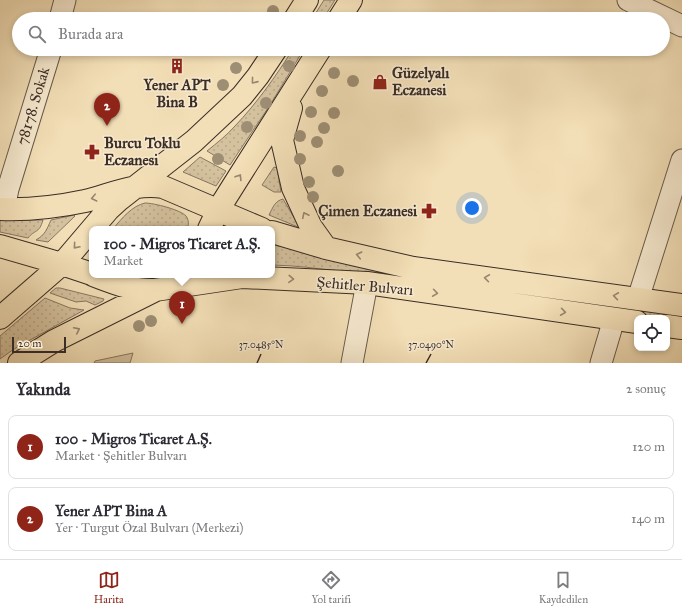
<!DOCTYPE html>
<html lang="tr">
<meta charset="utf-8">
<style>
:root{--surface:#fff;--page:#f7f7f7;--text:#2b2b33;--muted:#7c7c81;--line:#e1e1e2;--accent:#8f2418}
body{margin:0;font-family:"IM FELL Great Primer",serif;background:var(--page);color:var(--text)}
.controls{position:absolute;right:12px;bottom:12px;display:grid;overflow:hidden;border-radius:8px;box-shadow:0 2px 6px #0003}
.controls button{width:36px;height:36px;display:grid;place-items:center;padding:0;border:0;border-bottom:1px solid var(--line);background:var(--surface);color:var(--text);font:20px sans-serif}
.scale{position:absolute;left:12px;bottom:10px;width:54px;box-sizing:border-box;padding-left:4px;border:2px solid #3a2d25;border-top:0;font-size:11px;line-height:14px;white-space:nowrap;color:#3a2d25;-webkit-text-stroke:3px #f7ead0;paint-order:stroke}
.you{position:absolute;left:472px;top:208px;width:14px;height:14px;margin:-10px;border:3px solid #fff;border-radius:50%;background:#1a73e8;box-shadow:0 0 0 6px #1a73e833}
.badge{display:grid;place-items:center;width:26px;height:26px;border-radius:50%;background:var(--accent);color:#fff;font-size:13px;font-weight:700}
.pin{position:absolute;translate:-50% -33px;filter:drop-shadow(0 1px 2px #0008)}
.pin::after{content:'';position:absolute;top:21px;width:14px;height:12px;background:inherit;clip-path:polygon(0 0,100% 0,50% 100%)}
.popup{position:absolute;left:89px;top:226px;width:186px;height:52px;box-sizing:border-box;display:grid;place-content:center;border-radius:8px;background:var(--surface);filter:drop-shadow(0 1px 3px #0005);font-size:13px;white-space:nowrap;color:var(--muted)}
.popup b{font-size:15px;color:var(--text)}
.popup::after{content:'';position:absolute;left:50%;top:100%;margin-left:-8px;border:8px solid transparent;border-top-color:var(--surface)}
.list{margin:0;padding:0;list-style:none}
h2{display:flex;justify-content:space-between;align-items:center;height:52px;margin:0;padding:0 16px;font-size:17px}
h2 small{font-size:13px;font-weight:400;color:var(--muted)}
.list li{display:grid;grid-template-columns:26px 1fr auto;gap:12px;align-items:center;box-sizing:border-box;height:64px;margin:0 8px 8px;padding:0 8px;border:1px solid var(--line);border-radius:8px}
.list b{display:block;font-size:15px;white-space:nowrap}
.list p{margin:0;font-size:13px;white-space:nowrap;color:var(--muted)}
.list em{font-size:13px;font-style:normal;color:var(--muted)}
.icon{flex:none;width:22px;height:22px;fill:none;stroke:currentColor;stroke-width:2;stroke-linecap:round;stroke-linejoin:round}
.map{position:relative;flex:none;width:682px;height:363px;overflow:hidden}
.search{position:absolute;background:var(--surface);box-shadow:0 2px 6px #0003;left:12px;right:12px;top:12px;height:44px;display:flex;align-items:center;gap:10px;box-sizing:border-box;padding:0 14px;border-radius:22px;color:var(--muted);font-size:15px}
.sheet{height:196px;background:var(--surface)}
nav{display:flex;justify-content:space-around;align-items:center;box-sizing:border-box;height:56px;border-top:1px solid var(--line);background:var(--surface);font-size:11px;color:var(--muted)}
nav a{display:grid;justify-items:center;gap:2px}
nav .on{color:var(--accent)}
.map>svg:first-child{display:block}
.grass{fill:url(#grass-dots);stroke:#877762}
.park{fill:url(#park-tufts);stroke:#877762}
.lines{fill:none;stroke-linecap:round;stroke-linejoin:round}
.minor-casing{stroke:#685a4a;stroke-width:23}
.major-casing{stroke:#3a2d25;stroke-width:24}
.minor{stroke:#f7ead0;stroke-width:21}
.major{stroke:#f3dfb7;stroke-width:22}
.tree{fill:#9e8e74}
.oneway{stroke:#96866e}
.ticks{fill:none;stroke:#3a2d25;stroke-width:1.5}
.labels{text-anchor:middle;dominant-baseline:central;stroke-width:3;stroke-linejoin:round;paint-order:stroke}
.poi-label{font-size:15px;font-weight:bold;fill:#3a2d25;stroke:#f7ead0;text-anchor:start}
.street-label{font-size:15px;fill:#3a2d25;stroke:#f7ead0}
.ticks-label{font-size:10px;text-anchor:middle;fill:#3a2d25;stroke:#f7ead0;stroke-width:3;stroke-linejoin:round;paint-order:stroke}
</style>
<div class="map">
<svg width="682" height="363" viewBox="0 0 682 363">
<defs>
<pattern id="grass-dots" width="8" height="8" patternUnits="userSpaceOnUse"><rect width="8" height="8" fill="#d4c19e"/><path d="M2 2h.1M6 6h.1" fill="none" stroke="#b7a688" stroke-width="1.8" stroke-linecap="round"/></pattern>
<pattern id="park-tufts" width="24" height="20" patternUnits="userSpaceOnUse"><rect width="24" height="20" fill="#d4c19e"/><path d="M3 7l-1-3M5 7V3M7 7l1-3M15 17l-1-3M17 17v-4M19 17l1-3" fill="none" stroke="#b7a688"/></pattern>
</defs>
<rect width="100%" height="100%" fill="#f3dfb7"/>
<filter id="stains"><feTurbulence type="fractalNoise" baseFrequency=".005" numOctaves="4"/><feColorMatrix values="0 0 0 0 .2 0 0 0 0 .09 0 0 0 0 .02 0 0 0 .5 -.17"/></filter>
<radialGradient id="worn" r=".72"><stop offset=".6" stop-color="#630" stop-opacity="0"/><stop offset="1" stop-color="#630" stop-opacity=".3"/></radialGradient>
<path class="grass" d="M324 0H335L323 19H312Z
M293 49H304L270 105 230 165 207 151C217 143 227 135 235 126 257 103 276 76 293 49Z
M200 157 226 171 216 186 183 172Z
M274 167 277 168 281 192H274L262 185Z
M283 199 299 226 298 227 269 215C273 207 275 201 283 199Z
M145 203C154 203 181 210 186 216 189 220 189 225 187 229H113C122 218 132 206 145 203Z
M74 215 75 216 48 242 36 240C45 235 47 229 51 220Z
M0 220H43C39 234 35 229 28 238L0 232Z
M272 244 304 252 606 305 682 316V321L667 318H658C575 307 492 295 410 283 364 276 318 266 272 265Z
M56 288H60L104 299 103 301 95 305 86 301 76 302 50 293Z
M45 298 70 308 84 310 14 349 0 359V336Z"/>
<path class="park" d="M133 353 130 363H94L95 361Z"/>
<g class="lines">
<g class="minor-casing">
<path id="minor" d="M628 0 682 26
M60 19 65 0
M4 209 8 189 51 49
M638 299 682 160
M352 363 367 283
M601 363 614 319"/>
</g>
<g class="major-casing">
<path id="major" d="M295 19 307 0
M339 19 351 0
M291 108 282 140 293 188 311 227 326 248
M0 209C29 210 57 207 85 201 110 195 137 182 163 187L262 229
M209 229 218 210 240 175 320 49
M272 232 326 248 413 268 682 305
M0 246 62 264 92 274
M93 275C114 283 133 291 155 290L242 277 367 283 637 322
M0 318 62 264 108 210 120 199 194 141 242 96 258 76 276 49
M667 326 682 328
M19 363 54 341 156 290"/>
</g>
<use href="#minor" class="minor"/>
<use href="#major" class="major"/>
</g>
<g class="tree">
<circle cx="273" cy="11" r="6"/>
<circle cx="289" cy="66" r="6"/>
<circle cx="236" cy="68" r="6"/>
<circle cx="334" cy="73" r="6"/>
<circle cx="353" cy="81" r="6"/>
<circle cx="223" cy="85" r="6"/>
<circle cx="322" cy="91" r="6"/>
<circle cx="266" cy="103" r="6"/>
<circle cx="311" cy="112" r="6"/>
<circle cx="334" cy="113" r="6"/>
<circle cx="247" cy="127" r="6"/>
<circle cx="324" cy="128" r="6"/>
<circle cx="300" cy="136" r="6"/>
<circle cx="317" cy="142" r="6"/>
<circle cx="218" cy="159" r="6"/>
<circle cx="300" cy="159" r="6"/>
<circle cx="338" cy="171" r="6"/>
<circle cx="309" cy="182" r="6"/>
<circle cx="313" cy="197" r="6"/>
<circle cx="151" cy="321" r="6"/>
<circle cx="139" cy="326" r="6"/>
</g>
<defs><path id="oneway-chevron" d="M-2-3.5L2.5 0L-2 3.5" fill="none" stroke-width="1.6" stroke-linecap="round" stroke-linejoin="round"/></defs>
<g class="oneway">
<use href="#oneway-chevron" transform="translate(254 81) rotate(129)"/>
<use href="#oneway-chevron" transform="translate(239 177) rotate(-58)"/>
<use href="#oneway-chevron" transform="translate(94 198) rotate(167)"/>
<use href="#oneway-chevron" transform="translate(305 215) rotate(-116)"/>
<use href="#oneway-chevron" transform="translate(76 246) rotate(131)"/>
<use href="#oneway-chevron" transform="translate(359 255) rotate(-167)"/>
<use href="#oneway-chevron" transform="translate(487 278) rotate(-172)"/>
<use href="#oneway-chevron" transform="translate(291 279) rotate(3)"/>
<use href="#oneway-chevron" transform="translate(435 293) rotate(8)"/>
<use href="#oneway-chevron" transform="translate(616 296) rotate(-172)"/>
<use href="#oneway-chevron" transform="translate(563 312) rotate(8)"/>
<use href="#oneway-chevron" transform="translate(77 330) rotate(-26)"/>
</g>
<path class="ticks" d="M257 363 261 354M426 363 431 354"/>
<defs>
<g id="building-bare" transform="scale(1.2)"><path d="M-4-6H4V6H1V3H-1V6H-4ZM-2.5-4.3h1.7v1.8h-1.7ZM.8-4.3h1.7v1.8H.8ZM-2.5-1h1.7V.8h-1.7ZM.8-1h1.7V.8H.8Z" fill="#8f2418" stroke="#f7ead0" stroke-width="2.5" paint-order="stroke"/></g>
<g id="shop-bare" transform="scale(1.2)"><path d="M-5-2.5h2.3a2.7 3.5 0 0 1 5.4 0H5L5.5 6h-11ZM-1.5-2.5h3a1.5 2.3 0 0 0-3 0Z" fill="#8f2418" stroke="#f7ead0" stroke-width="2.5" paint-order="stroke"/></g>
<g id="pharmacy-bare" transform="scale(1.2)"><path d="M-2-6h4v4h4v4h-4v4h-4v-4h-4v-4h4Z" fill="#8f2418" stroke="#f7ead0" stroke-width="2.5" paint-order="stroke"/></g>
</defs>
<g fill-rule="evenodd">
<use href="#building-bare" x="177" y="66"/>
<use href="#shop-bare" x="380" y="82"/>
<use href="#pharmacy-bare" x="92" y="152"/>
<use href="#pharmacy-bare" x="429" y="211"/>
</g>
<g class="labels">
<g class="poi-label">
<text x="392" y="73">Güzelyalı<tspan x="392" dy="17">Eczanesi</tspan></text>
<text x="177" y="85" text-anchor="middle">Yener APT<tspan x="177" dy="17">Bina B</tspan></text>
<text x="104" y="143">Burcu Toklu<tspan x="104" dy="17">Eczanesi</tspan></text>
<text x="417" y="211" text-anchor="end">Çimen Eczanesi</text>
</g>
<g class="street-label">
<text transform="translate(33 106) rotate(-73)">78178. Sokak</text>
<text transform="translate(365 286) rotate(5)">Şehitler Bulvarı</text>
</g>
</g>
<g class="ticks-label">
<text x="261" y="348">37.0485°N</text>
<text x="431" y="348">37.0490°N</text>
</g>
<rect width="100%" height="100%" filter="url(#stains)"/>
<rect width="100%" height="100%" fill="url(#worn)"/>
</svg>
<div class="controls">
<button><svg class="icon" aria-label="locate" viewBox="0 0 24 24"><circle cx="12" cy="12" r="6"/><path d="M12 2v4M12 18v4M2 12h4M18 12h4"/></svg></button>
</div>
<div class="scale">20 m</div>
<div class="you"></div>
<div class="pin badge" style="left:182px;top:324px">1</div>
<div class="popup"><b>100 - Migros Ticaret A.Ş.</b>Market</div>
<div class="pin badge" style="left:107px;top:126px">2</div>
<div class="search"><svg class="icon" aria-label="search" viewBox="0 0 24 24"><circle cx="10" cy="10" r="6"/><path d="M15 15l6 6"/></svg>Burada ara</div>
</div>
<section class="sheet">
<h2>Yakında<small>2 sonuç</small></h2>
<ul class="list">
<li><span class="badge">1</span><div><b>100 - Migros Ticaret A.Ş.</b><p>Market · Şehitler Bulvarı</p></div><em>120 m</em></li>
<li><span class="badge">2</span><div><b>Yener APT Bina A</b><p>Yer · Turgut Özal Bulvarı (Merkezi)</p></div><em>140 m</em></li>
</ul>
</section>
<nav>
<a class="on"><svg class="icon" aria-label="map" viewBox="0 0 24 24"><path d="M3 6l6-2 6 2 6-2v14l-6 2-6-2-6 2zM9 4v14M15 6v14"/></svg>Harita</a>
<a><svg class="icon" aria-label="directions" viewBox="0 0 24 24"><path d="M12 3l9 9-9 9-9-9zM9 14v-3h6M13 9l2 2-2 2"/></svg>Yol tarifi</a>
<a><svg class="icon" aria-label="saved" viewBox="0 0 24 24"><path d="M7 4h10v16l-5-4-5 4z"/></svg>Kaydedilen</a>
</nav>
